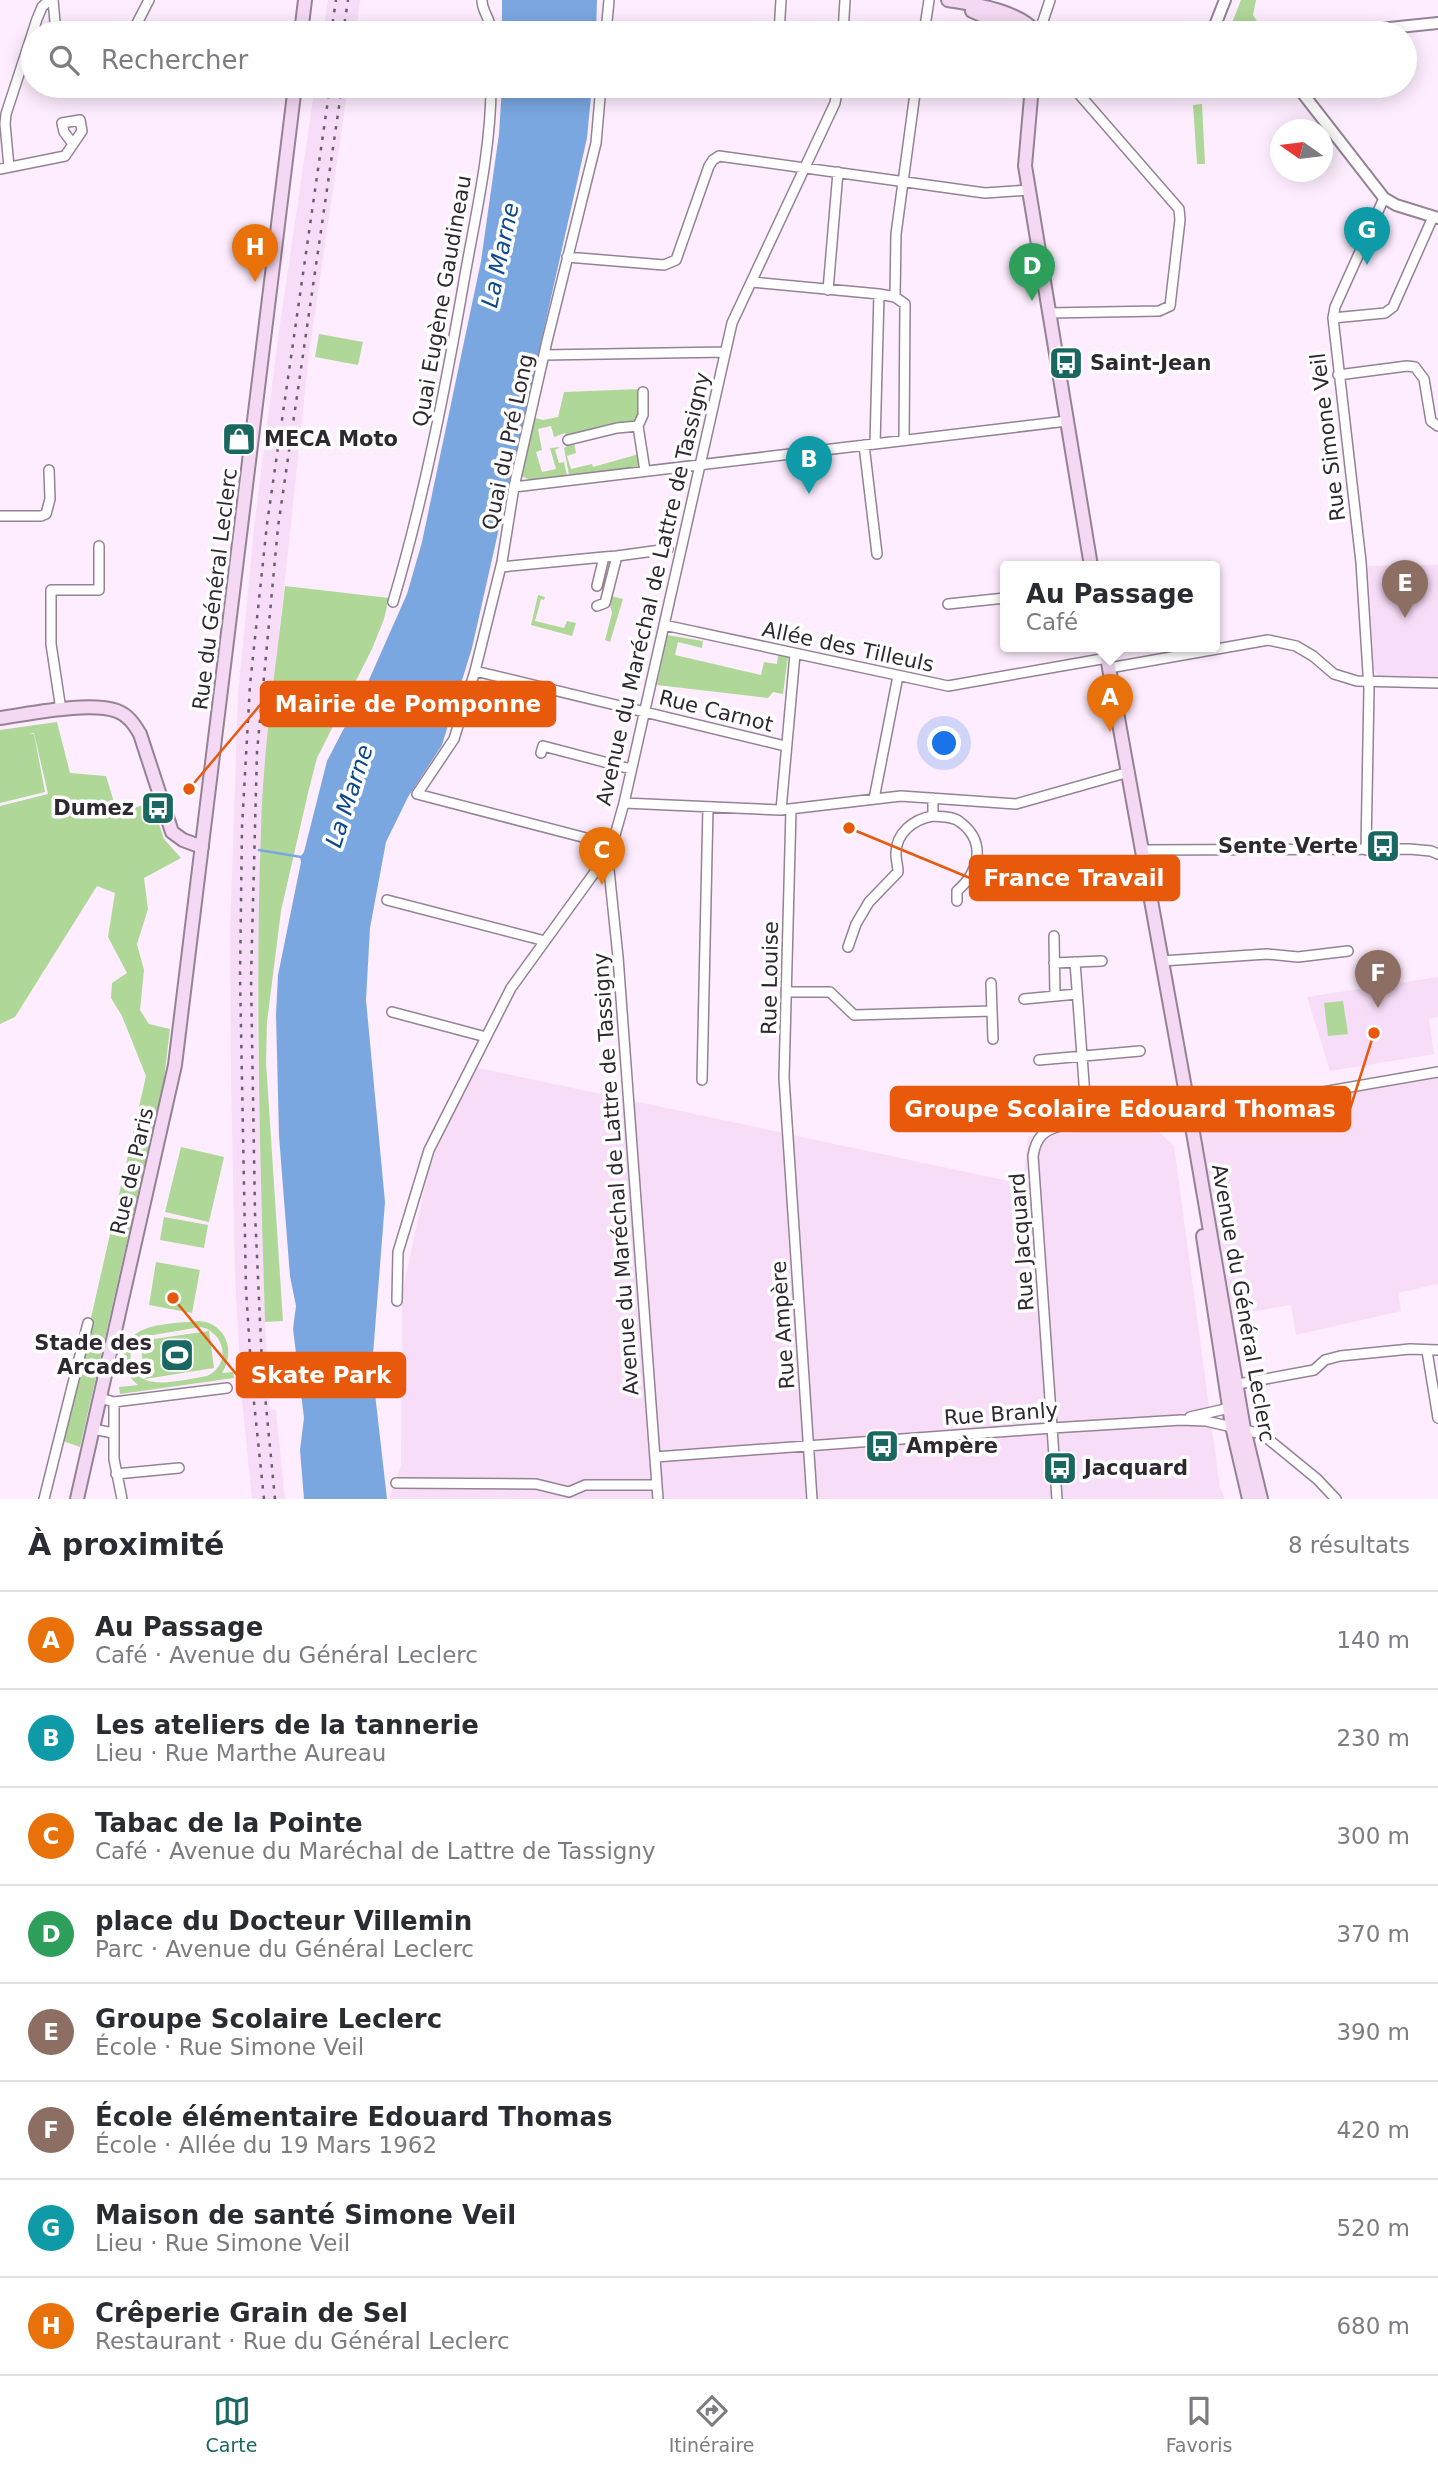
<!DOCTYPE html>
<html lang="fr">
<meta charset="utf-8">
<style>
:root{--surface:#fff;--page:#f2f2f3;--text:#2b2b33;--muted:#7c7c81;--line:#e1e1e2;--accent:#1a6660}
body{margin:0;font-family:"DejaVu Sans",sans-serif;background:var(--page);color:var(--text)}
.compass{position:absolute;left:1270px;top:119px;width:63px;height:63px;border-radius:50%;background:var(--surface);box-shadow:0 4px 18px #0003;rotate:284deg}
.you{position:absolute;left:945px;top:744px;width:24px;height:24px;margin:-18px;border:5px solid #fff;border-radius:50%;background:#1a73e8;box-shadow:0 0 0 10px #1a73e833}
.badge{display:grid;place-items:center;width:46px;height:46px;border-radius:50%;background:var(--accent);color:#fff;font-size:23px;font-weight:700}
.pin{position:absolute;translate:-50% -58px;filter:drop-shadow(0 2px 4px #0008)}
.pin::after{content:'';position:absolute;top:37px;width:24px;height:21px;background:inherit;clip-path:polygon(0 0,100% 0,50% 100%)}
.popup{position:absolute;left:1000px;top:561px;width:220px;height:91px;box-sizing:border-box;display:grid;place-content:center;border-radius:7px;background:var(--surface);filter:drop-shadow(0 2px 5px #0005);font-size:23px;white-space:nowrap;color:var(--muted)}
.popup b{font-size:26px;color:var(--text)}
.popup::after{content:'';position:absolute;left:50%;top:100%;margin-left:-14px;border:14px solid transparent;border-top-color:var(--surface)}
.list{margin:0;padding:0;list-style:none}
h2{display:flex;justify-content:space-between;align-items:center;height:91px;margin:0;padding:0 28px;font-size:30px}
h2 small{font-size:23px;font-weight:400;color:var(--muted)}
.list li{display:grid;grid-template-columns:46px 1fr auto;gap:21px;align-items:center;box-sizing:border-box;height:98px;padding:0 28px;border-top:2px solid var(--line)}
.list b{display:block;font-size:26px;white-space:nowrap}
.list p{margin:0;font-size:23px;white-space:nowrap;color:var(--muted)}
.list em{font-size:23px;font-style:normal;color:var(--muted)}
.icon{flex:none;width:38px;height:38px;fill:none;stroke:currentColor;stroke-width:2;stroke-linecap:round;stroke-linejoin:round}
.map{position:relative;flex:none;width:1438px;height:1499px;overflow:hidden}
.search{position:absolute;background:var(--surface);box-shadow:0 4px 18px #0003;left:21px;right:21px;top:21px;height:77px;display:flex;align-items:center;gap:18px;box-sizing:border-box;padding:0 24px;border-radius:38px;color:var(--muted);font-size:26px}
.sheet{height:875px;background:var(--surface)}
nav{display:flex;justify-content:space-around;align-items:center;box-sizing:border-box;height:98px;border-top:2px solid var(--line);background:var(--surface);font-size:19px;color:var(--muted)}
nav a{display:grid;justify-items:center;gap:4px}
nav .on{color:var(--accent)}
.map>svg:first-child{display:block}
.built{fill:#f7ddf8}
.green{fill:#aed798;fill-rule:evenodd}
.water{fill:#7ba7e1}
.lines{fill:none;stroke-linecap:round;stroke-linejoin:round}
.stream{stroke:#7ba7e1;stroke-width:2.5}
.minor-casing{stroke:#948295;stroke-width:12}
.tertiary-casing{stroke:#948295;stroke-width:14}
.secondary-casing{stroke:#948295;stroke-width:16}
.minor{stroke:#fff;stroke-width:9}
.tertiary{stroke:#fff;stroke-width:10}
.secondary{stroke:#f4d8f4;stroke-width:12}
.rail{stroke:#695f6a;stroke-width:2.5;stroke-dasharray:3.5 7;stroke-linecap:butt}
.labels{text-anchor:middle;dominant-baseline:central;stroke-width:7;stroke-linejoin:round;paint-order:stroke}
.street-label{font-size:21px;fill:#2f2830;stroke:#fff}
.poi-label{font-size:21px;font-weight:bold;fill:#2f2830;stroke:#fff;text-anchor:start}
.water-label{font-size:23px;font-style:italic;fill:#0d488d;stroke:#fff}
.leader{fill:none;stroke:#e8590c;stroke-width:2.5}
.callout-dot{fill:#e8590c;stroke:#fff;stroke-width:2.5}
.callout{fill:#e8590c;stroke:#e8590c;stroke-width:2.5}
.callout-label{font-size:23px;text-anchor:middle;font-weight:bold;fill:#fff}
</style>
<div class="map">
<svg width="1438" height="1499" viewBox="0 0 1438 1499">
<rect width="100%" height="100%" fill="#feedfe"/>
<path class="built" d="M328 0H360L356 33H323Z
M315 86H348L309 354 268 738 261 826 257 1020 265 1322 270 1409 276 1410 285 1499H252L242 1400 235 1277 231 1075 230 933 238 695 255 519 278 338Z
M1438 565V677L1379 676 1374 670 1368 566Z
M1438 977V1017L1429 1019 1434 1054 1330 1071 1307 997Z
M474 1067 1023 1184 1028 1136 1153 1126 1174 1146 1220 1488 1225 1499H389L401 1465 402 1294 429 1167Z
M1438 1078V1284L1398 1293 1401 1311 1296 1335 1291 1305 1233 1315 1200 1125 1204 1118Z"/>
<path class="green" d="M1241 0H1256L1253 15 1265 33H1228Z
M1202 104 1205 164H1197L1193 105Z
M319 334 363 342 358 365 315 357Z
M640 389 639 419 635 421 567 439 565 433 554 437 551 426 538 429 542 450 536 452 542 472 556 469 550 448 560 447 555 450 559 463 564 462 567 476 533 481 521 476 535 418 543 420 558 417 564 392Z
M574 442 576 453 567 456 571 469 592 464 593 467 639 454V467L569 475 564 448Z
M285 586 389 598 384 619 372 649 317 758 308 793 281 911 267 1022 266 1062 283 1321 265 1322C260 1157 255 993 261 829 263 748 276 667 285 586Z
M538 595 545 597 544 600 541 599 535 621 564 628 567 621 576 623 572 636 531 625Z
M611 596 623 599 610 642 605 640 612 613 610 604Z
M667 635 703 641 702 648 678 642 675 655 761 675 764 662 777 664 778 655 788 657 783 694 773 692 768 698 657 685Z
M57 722 70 773 106 776 117 812 152 803 164 839 181 858 144 878 148 909 137 944 144 970 140 1010 149 1024 170 1029 164 1079 80 1447 63 1441 146 1076 122 1016 111 998 112 983 127 973 108 937 115 893 97 886 15 1017 0 1024V806L48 794 34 733 29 734H34L45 792 0 803V730Z
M1343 1001 1348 1034 1328 1036 1324 1003Z
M181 1147 224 1157 209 1222 165 1212Z
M164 1217 208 1225 204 1248 160 1240Z
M156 1262 200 1270 192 1313 149 1305Z
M199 1321C226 1323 236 1351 222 1373L233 1372 234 1378 120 1394 119 1387 138 1385C129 1378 124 1368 124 1356 126 1321 174 1324 199 1321ZM201 1327C226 1333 231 1365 207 1376 184 1379 136 1395 131 1361 129 1351 133 1343 141 1337Z
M209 1331 214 1368 145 1379 140 1341Z"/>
<path class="water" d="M502 0H597L596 33H502Z
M502 86H592L587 138 472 648 442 745 408 797 386 842 370 928 366 1000 385 1202 372 1367 387 1499H304L300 1450 304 1418 293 1329 296 1306 290 1276 279 1136 276 1014 278 975 301 862 300 857 304 852 327 761 368 682 407 594 422 542 481 261 499 134Z"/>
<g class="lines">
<path class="stream" d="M259 850 301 857"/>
<g class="minor-casing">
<path id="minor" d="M53 0 56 33
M482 0C482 13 491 17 491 33
M132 33 149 0
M606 33 609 0
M779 33 781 0
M843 33 845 0
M924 33 929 0
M1039 33 1050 0
M601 86 596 143 547 341 514 487 502 562 475 671 454 739 417 794 613 845
M9 167 5 124 6 114 37 19 42 7 49 0
M0 169 65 156 82 131 80 120 62 123 64 132 73 144
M567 257 664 265 676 260 709 166 713 160 719 156 985 193 1029 190
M752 282 879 294 895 297 905 304 904 440
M828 290 838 172
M895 297 896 234 916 86
M1049 313 1159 311 1170 306 1180 220 1179 209 1072 86
M1333 318 1385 313 1393 307 1433 217
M544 355 725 352
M1338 375 1407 366 1415 367 1424 379 1431 421 1438 426
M638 426 643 415V392
M568 440 617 428 638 426 645 471
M875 444 879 294
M864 445 877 554
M514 487 1067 421
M0 516H41L46 514 50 499 49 470
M617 556 668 549
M501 567 604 557 597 586
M393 602C425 494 446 385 465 275 476 213 491 149 491 86
M948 604 1005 598
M597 606 605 603 617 556 604 557
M664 625 948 686 1107 658
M1109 668 1268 640 1296 646 1313 656 1334 674 1357 681 1438 683
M475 671 785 746
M61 710 51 644V590H99V546
M541 753 543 746 631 769
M874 799 898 676
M624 803 781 810 901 796 1016 804 1129 772
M791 809 784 1078 812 1499
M781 810 795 654
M933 816C942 817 953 816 960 822 987 842 979 872 957 891V901
M1143 850 1409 849 1431 851 1438 854
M1366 850 1369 689 1361 562 1333 318 1335 307 1384 198
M387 900 545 941
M1054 936 1055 996
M848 947 856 924 869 902 898 872C898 866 896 860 896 855 895 833 914 819 933 816V798
M1162 961 1267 954 1298 957 1348 951
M1075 962 1087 1123
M1054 963 1102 961
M991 983 993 1039
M788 992H830L854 1015 992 1011
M1024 999 1077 994
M392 1012 486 1037
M1039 1060 1140 1051
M702 1080 708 807
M397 1301 398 1252 429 1150 511 988 600 865 608 860
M1427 1351 1438 1418
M1233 1385 1314 1370 1325 1360 1340 1356 1410 1349 1438 1350
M100 1398 114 1402V1459L122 1499
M114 1402 227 1388
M1190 1417 1234 1407
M93 1429 113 1433
M655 1457 1052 1428 1181 1420 1206 1421 1262 1434 1317 1479 1336 1499
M116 1474 179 1468
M396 1483 536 1484 569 1492 585 1485H657
M44 1499 88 1323
M658 1499 618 957 608 860 624 803 732 323 835 103 838 86
M1057 1499 1033 1156C1036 1138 1043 1130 1061 1126L1206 1112 1438 1072"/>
</g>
<g class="tertiary-casing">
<path id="tertiary" d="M1212 33 1225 0
M1341 33 1438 23
M1297 86 1384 198 1396 205 1438 218"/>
</g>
<g class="secondary-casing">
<path id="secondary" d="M948 0C977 5 1017 10 1037 33
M972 11 1023 33
M301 33 305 0
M1032 86 1025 166 1091 566
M1105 646 1194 1138 1244 1429 1261 1499
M0 718C30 714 89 701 117 711 128 715 134 724 140 734L172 832 183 840 202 847
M1203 1236 1232 1426 1249 1499
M77 1499 175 1065 295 86"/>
</g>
<use href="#minor" class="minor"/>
<use href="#tertiary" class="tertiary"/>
<use href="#secondary" class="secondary"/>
<path class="rail" d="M331 33 336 0
M343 33 348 0
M264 1499 252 1383 246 1289 240 977 242 827 250 685 267 524 330 86
M275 1499 262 1364 255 1213 251 978 257 752 278 527 342 86"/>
</g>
<defs>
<g id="bus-square" transform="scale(1.75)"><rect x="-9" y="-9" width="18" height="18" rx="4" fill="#1a6660" stroke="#fff"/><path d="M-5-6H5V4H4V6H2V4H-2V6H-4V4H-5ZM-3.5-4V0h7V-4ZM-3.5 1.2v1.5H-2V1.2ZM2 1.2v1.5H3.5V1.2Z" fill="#fff"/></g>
<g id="shop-square" transform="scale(1.75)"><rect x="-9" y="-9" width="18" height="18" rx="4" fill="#1a6660" stroke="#fff"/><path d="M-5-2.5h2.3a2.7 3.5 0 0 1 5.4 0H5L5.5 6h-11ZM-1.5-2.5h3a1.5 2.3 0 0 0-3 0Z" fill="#fff"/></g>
<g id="stadium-square" transform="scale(1.75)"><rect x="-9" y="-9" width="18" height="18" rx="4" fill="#1a6660" stroke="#fff"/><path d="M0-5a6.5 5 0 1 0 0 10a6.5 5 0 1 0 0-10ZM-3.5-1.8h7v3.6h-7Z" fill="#fff"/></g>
</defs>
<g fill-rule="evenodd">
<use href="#bus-square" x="1066" y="363"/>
<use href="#shop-square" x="239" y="439"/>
<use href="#bus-square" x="158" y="808"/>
<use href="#bus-square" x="1383" y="846"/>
<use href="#stadium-square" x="177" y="1355"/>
<use href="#bus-square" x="882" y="1446"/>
<use href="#bus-square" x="1060" y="1468"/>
</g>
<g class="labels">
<g class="street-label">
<text transform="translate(442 301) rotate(-80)">Quai Eugène Gaudineau</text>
<text transform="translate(1328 437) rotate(-97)">Rue Simone Veil</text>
<text transform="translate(508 442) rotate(-78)">Quai du Pré Long</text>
<text transform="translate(215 589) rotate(-83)">Rue du Général Leclerc</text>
<text transform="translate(653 589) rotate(-77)">Avenue du Maréchal de Lattre de Tassigny</text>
<text transform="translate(848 647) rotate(12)">Allée des Tilleuls</text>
<text transform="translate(716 711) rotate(14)">Rue Carnot</text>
<text transform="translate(770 978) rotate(-89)">Rue Louise</text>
<text transform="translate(132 1171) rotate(-77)">Rue de Paris</text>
<text transform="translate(616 1174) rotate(-94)">Avenue du Maréchal de Lattre de Tassigny</text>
<text transform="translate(1022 1242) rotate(-94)">Rue Jacquard</text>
<text transform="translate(1243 1303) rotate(80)">Avenue du Général Leclerc</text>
<text transform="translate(783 1325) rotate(-94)">Rue Ampère</text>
<text transform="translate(1001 1414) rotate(-4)">Rue Branly</text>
</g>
<g class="poi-label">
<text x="1090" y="363">Saint-Jean</text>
<text x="264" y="439">MECA Moto</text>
<text x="134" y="808" text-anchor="end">Dumez</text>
<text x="1358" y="846" text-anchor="end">Sente Verte</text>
<text x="152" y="1343" text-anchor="end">Stade des<tspan x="152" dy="24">Arcades</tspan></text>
<text x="906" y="1446">Ampère</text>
<text x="1084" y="1468">Jacquard</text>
</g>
<g class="water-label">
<text transform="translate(500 255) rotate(-78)">La Marne</text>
<text transform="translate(349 796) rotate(-72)">La Marne</text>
</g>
</g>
<path class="leader" d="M189 789L261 704M849 828L970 878M1374 1033L1350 1109M173 1298L237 1375"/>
<g class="callout-dot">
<circle cx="189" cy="789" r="7"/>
<circle cx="849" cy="828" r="7"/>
<circle cx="1374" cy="1033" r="7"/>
<circle cx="173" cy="1298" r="7"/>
</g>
<g class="callout">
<rect x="261" y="682" width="294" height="44" rx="7"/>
<rect x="970" y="856" width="209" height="44" rx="7"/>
<rect x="891" y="1087" width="459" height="44" rx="7"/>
<rect x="237" y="1353" width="168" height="44" rx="7"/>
</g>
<g class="callout-label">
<text x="408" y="712">Mairie de Pomponne</text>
<text x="1074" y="886">France Travail</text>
<text x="1120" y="1117">Groupe Scolaire Edouard Thomas</text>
<text x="321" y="1383">Skate Park</text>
</g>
</svg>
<svg class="compass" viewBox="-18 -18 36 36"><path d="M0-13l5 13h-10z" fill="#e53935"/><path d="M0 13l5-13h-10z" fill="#7c7c81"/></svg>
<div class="you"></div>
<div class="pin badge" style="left:1110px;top:732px;background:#e8710a">A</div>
<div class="popup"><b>Au Passage</b>Café</div>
<div class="pin badge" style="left:809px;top:494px;background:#0f9aa8">B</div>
<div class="pin badge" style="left:602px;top:885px;background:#e8710a">C</div>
<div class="pin badge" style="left:1032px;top:301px;background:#2e9e5b">D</div>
<div class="pin badge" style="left:1405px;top:618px;background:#8d6e63">E</div>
<div class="pin badge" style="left:1378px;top:1008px;background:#8d6e63">F</div>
<div class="pin badge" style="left:1367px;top:265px;background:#0f9aa8">G</div>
<div class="pin badge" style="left:255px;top:282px;background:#e8710a">H</div>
<div class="search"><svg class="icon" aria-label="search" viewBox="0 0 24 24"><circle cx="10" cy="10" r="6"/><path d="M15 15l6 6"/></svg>Rechercher</div>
</div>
<section class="sheet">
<h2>À proximité<small>8 résultats</small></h2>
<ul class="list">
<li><span class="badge" style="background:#e8710a">A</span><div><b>Au Passage</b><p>Café · Avenue du Général Leclerc</p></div><em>140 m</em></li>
<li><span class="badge" style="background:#0f9aa8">B</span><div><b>Les ateliers de la tannerie</b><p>Lieu · Rue Marthe Aureau</p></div><em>230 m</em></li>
<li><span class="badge" style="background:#e8710a">C</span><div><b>Tabac de la Pointe</b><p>Café · Avenue du Maréchal de Lattre de Tassigny</p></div><em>300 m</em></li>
<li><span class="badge" style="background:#2e9e5b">D</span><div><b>place du Docteur Villemin</b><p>Parc · Avenue du Général Leclerc</p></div><em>370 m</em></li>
<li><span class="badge" style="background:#8d6e63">E</span><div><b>Groupe Scolaire Leclerc</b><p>École · Rue Simone Veil</p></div><em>390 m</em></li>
<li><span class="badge" style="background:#8d6e63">F</span><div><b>École élémentaire Edouard Thomas</b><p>École · Allée du 19 Mars 1962</p></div><em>420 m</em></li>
<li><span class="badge" style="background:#0f9aa8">G</span><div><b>Maison de santé Simone Veil</b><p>Lieu · Rue Simone Veil</p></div><em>520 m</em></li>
<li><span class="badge" style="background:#e8710a">H</span><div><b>Crêperie Grain de Sel</b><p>Restaurant · Rue du Général Leclerc</p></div><em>680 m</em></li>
</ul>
</section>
<nav>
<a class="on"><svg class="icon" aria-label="map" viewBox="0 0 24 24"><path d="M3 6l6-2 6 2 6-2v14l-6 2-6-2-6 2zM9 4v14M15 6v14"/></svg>Carte</a>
<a><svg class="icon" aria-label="directions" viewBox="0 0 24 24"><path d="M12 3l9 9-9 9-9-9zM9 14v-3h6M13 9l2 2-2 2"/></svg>Itinéraire</a>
<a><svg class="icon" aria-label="saved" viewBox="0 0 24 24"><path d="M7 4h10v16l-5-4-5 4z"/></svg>Favoris</a>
</nav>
